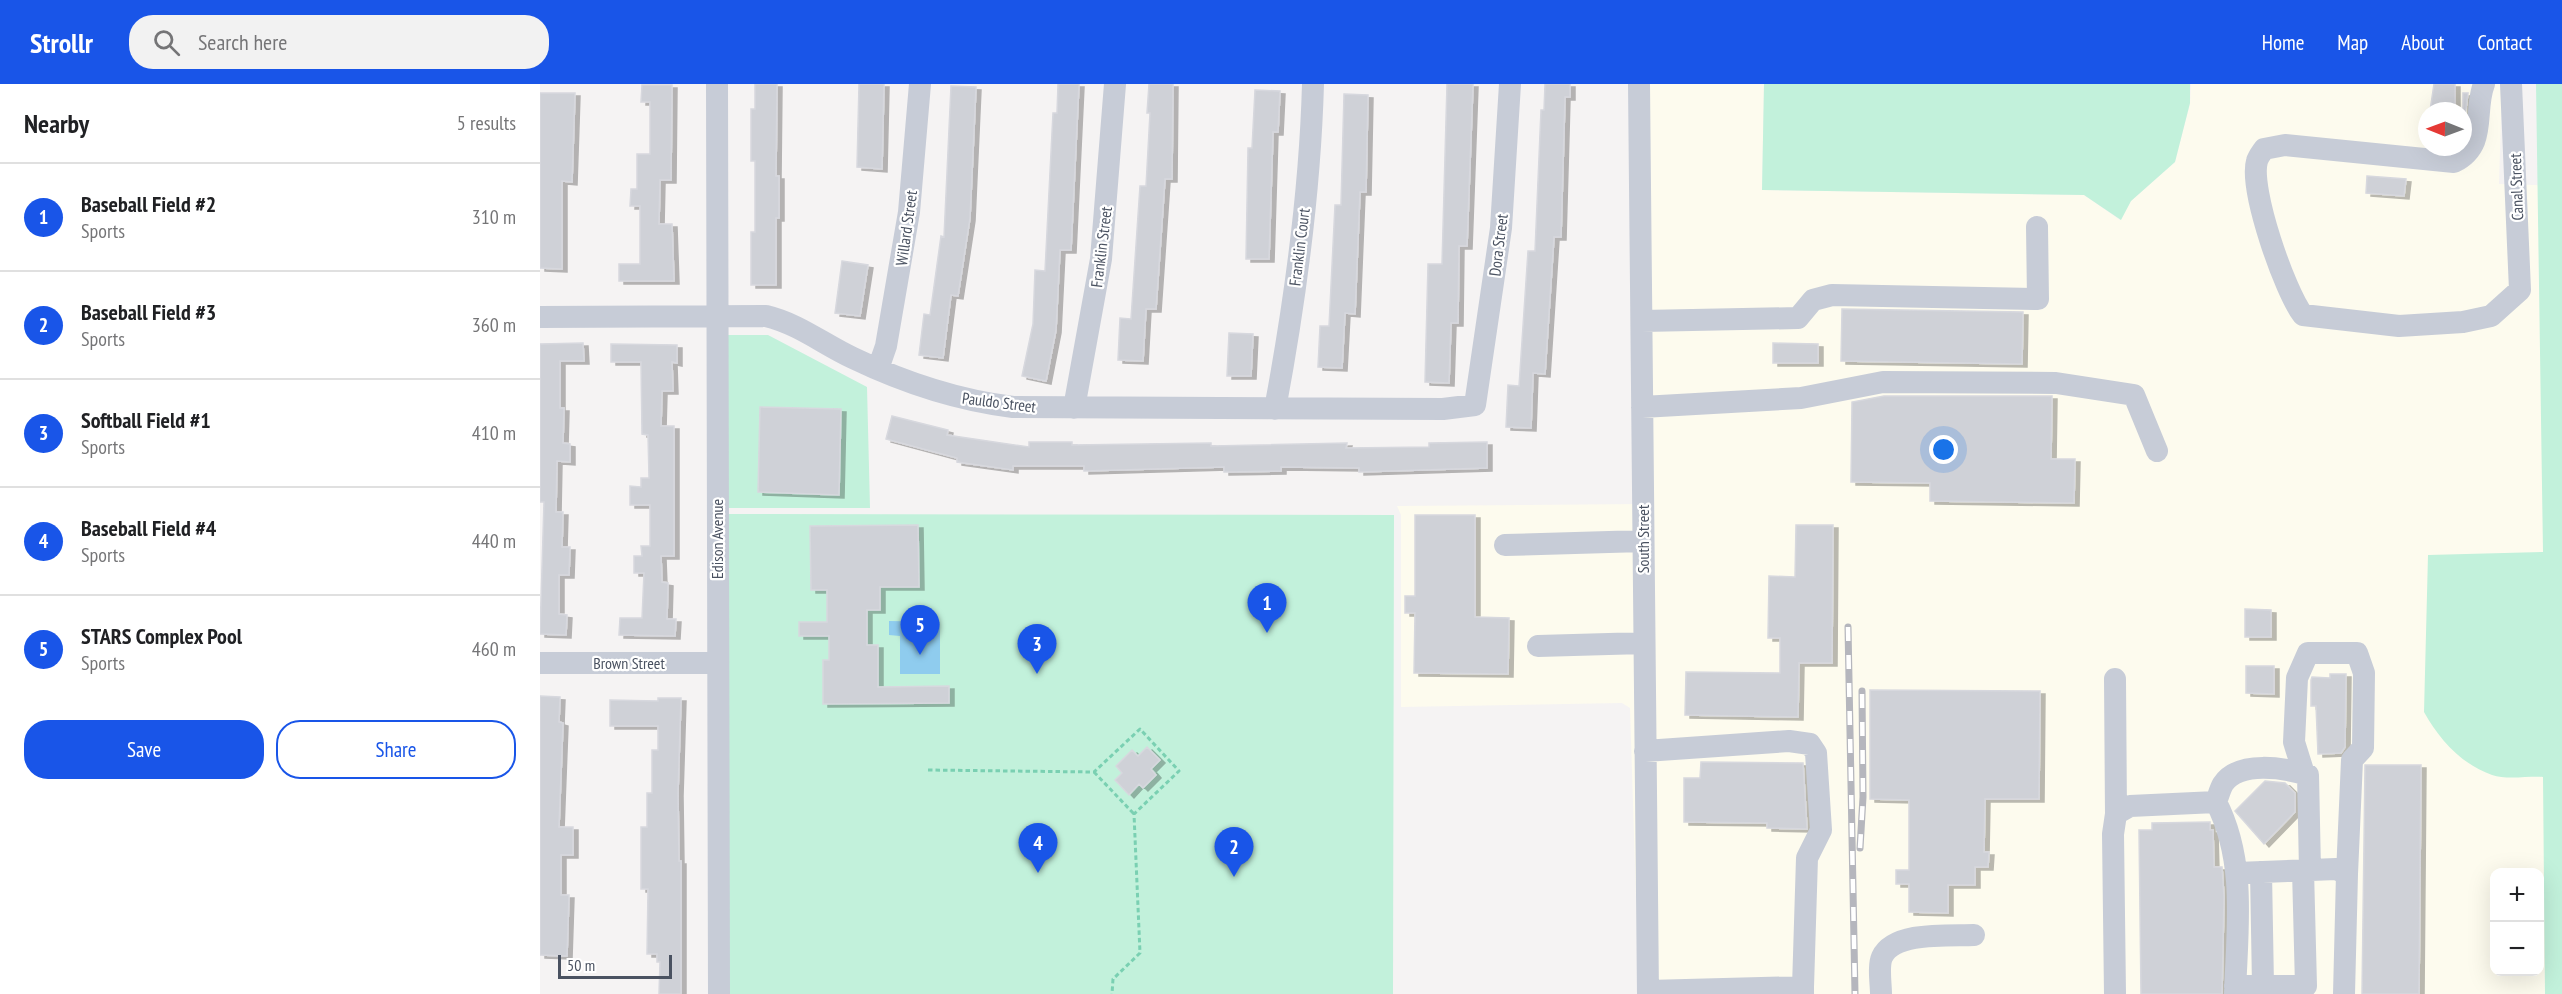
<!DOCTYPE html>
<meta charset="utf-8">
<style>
:root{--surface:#fff;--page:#f2f2f2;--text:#202124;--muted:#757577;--line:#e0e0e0;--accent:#1955e8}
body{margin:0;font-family:"PT Sans Narrow",sans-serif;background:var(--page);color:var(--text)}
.controls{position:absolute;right:18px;bottom:18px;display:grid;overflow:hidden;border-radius:12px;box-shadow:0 6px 24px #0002}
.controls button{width:54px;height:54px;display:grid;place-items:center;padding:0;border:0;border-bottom:2px solid var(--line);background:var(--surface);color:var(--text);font:30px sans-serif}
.compass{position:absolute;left:1878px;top:18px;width:54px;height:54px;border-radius:50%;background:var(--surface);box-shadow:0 6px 24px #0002;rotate:271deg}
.scale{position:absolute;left:18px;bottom:15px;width:114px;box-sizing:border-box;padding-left:6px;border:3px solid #4a5261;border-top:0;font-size:16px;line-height:21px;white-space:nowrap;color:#4a5261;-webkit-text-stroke:4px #fff;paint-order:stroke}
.you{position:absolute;left:1404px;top:366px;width:21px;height:21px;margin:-15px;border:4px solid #fff;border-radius:50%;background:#1a73e8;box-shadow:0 0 0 9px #1a73e833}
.badge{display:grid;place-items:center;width:39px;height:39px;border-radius:50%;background:var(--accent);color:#fff;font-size:20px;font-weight:700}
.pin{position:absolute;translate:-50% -50px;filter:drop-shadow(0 2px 3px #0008)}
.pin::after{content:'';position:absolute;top:32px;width:21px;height:18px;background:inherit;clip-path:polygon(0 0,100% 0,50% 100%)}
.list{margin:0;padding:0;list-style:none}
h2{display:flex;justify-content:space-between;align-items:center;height:78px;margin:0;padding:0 24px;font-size:26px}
h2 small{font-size:20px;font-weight:400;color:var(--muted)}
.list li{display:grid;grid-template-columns:39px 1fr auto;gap:18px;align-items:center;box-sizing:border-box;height:108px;padding:0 24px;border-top:2px solid var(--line)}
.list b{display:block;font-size:22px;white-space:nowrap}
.list p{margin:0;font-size:20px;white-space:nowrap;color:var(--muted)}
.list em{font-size:20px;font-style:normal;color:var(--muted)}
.actions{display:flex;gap:12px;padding:18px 24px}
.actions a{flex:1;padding:14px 0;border:2px solid var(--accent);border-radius:24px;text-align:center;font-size:21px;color:var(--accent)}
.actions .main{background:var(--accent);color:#fff}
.icon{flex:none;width:33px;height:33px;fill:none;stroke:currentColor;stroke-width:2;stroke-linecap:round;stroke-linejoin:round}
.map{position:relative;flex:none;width:2022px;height:910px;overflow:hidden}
header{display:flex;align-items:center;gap:36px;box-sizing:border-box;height:84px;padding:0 30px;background:var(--accent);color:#fff}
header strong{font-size:28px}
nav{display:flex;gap:33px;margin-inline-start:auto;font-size:21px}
.search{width:420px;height:54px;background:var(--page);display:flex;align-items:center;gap:15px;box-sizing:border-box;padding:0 21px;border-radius:24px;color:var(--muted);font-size:22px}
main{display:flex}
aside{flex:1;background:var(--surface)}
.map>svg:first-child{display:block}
.commercial{fill:#fdfbee;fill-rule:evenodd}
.green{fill:#c2f1db}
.water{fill:#8fccee}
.building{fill:#cfd1d7;stroke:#d7d8de;stroke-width:1.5;filter:url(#shadow)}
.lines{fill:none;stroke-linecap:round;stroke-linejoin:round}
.path{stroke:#7ad0b2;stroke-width:3;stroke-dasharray:4.5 3;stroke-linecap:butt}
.minor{stroke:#c7ccd7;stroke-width:22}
.rail-casing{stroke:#b5b6bd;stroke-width:7}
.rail{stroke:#fff;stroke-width:4.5;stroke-dasharray:14;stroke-linecap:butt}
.labels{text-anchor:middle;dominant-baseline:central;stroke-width:4.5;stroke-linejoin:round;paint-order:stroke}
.street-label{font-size:16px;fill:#4a5261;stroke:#fff}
</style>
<header>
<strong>Strollr</strong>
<div class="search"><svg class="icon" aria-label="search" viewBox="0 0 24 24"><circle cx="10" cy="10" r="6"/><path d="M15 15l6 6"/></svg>Search here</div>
<nav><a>Home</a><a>Map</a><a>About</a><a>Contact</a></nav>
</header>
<main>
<aside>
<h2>Nearby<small>5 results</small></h2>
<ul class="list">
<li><span class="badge">1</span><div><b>Baseball Field #2</b><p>Sports</p></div><em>310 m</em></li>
<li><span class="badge">2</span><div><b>Baseball Field #3</b><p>Sports</p></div><em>360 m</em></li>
<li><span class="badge">3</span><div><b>Softball Field #1</b><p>Sports</p></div><em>410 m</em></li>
<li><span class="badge">4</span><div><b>Baseball Field #4</b><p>Sports</p></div><em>440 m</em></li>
<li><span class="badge">5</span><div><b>STARS Complex Pool</b><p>Sports</p></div><em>460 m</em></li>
</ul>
<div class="actions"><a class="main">Save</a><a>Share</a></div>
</aside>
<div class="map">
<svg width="2022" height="910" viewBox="0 0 2022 910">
<defs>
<filter id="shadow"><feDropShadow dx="5" dy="3" stdDeviation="0" flood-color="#0004"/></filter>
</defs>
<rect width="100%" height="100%" fill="#f5f3f3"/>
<path class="commercial" d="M1097 0H1224L1222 106 1544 111 1580 136 1591 117 1635 78 1650 20 1651 0H1962L1959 100 2022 102V910H1099L1090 624 1082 619 861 623V431L857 422 1102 420ZM1887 27H1923V63H1887ZM1954 788H2000V888H1954Z"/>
<path class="green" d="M1224 0H1650V19L1635 78 1591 117 1581 136 1544 111 1222 106Z
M1996 0H2022V910H2005L2003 693C1988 692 1966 696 1952 691 1921 680 1899 655 1884 628L1888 471 2003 468Z
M186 251H228L327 303 330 424H186Z
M185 430 854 431 853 910H185Z"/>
<path class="water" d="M349 537 400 538V590H360V552L349 551Z"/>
<path class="building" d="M215 0H237L236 92H239V134H236V201H211V148H215V77H211V25H215Z
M319 0H344L342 85 317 83Z
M518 0H539L531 166H520L516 246 506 297 482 292 493 240 495 186 505 187 513 29H517Z
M609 0H633L632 95H625L616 225H606L603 277 578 276 580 234 591 235 600 102H606L610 29H607Z
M907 0H933L927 162H919L918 239H911L909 299 885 298 888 180H902Z
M1005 0H1030V13H1025L1021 153H1014L1005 290 993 289 991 344 966 343 968 301 979 302 988 167H995L1001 26H1004Z
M1894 0H1915V27H1890Z
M102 1H132L131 96H120L119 140H132L134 197H79V180H100V122H90L91 105H97V70H110V18H101Z
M411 2 436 3 430 134 418 212 411 211 403 274 379 271 384 230 390 231 401 152 404 153Z
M715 6 740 7 738 48H733L729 175H706L708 64H712Z
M0 9H35L32 98 22 97V185L0 184Z
M1923 9H1928L1923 47Z
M804 10 828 11 826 108H820L815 230 805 229 802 284 778 283 780 242H789L795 121H801Z
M1827 92 1866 95 1864 112 1826 109Z
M302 177 328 181 320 232 295 229Z
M1302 225 1483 228 1482 280 1301 277Z
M689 249 713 250 711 292H687Z
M43 259 44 277H20V324H24L23 359 30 360V378L17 377 16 428H23L22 463H30L29 491H19V530L27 531 26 551 0 550 4 418H0V260Z
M1233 259 1278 260V279H1233Z
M71 260 137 261V279L132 278 133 307H122L121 342H134V472H121L122 498 128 499 127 535H136L135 552 79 551 80 534H102L104 489H94V472H102L101 462H110V421H90V402L101 403V394H109L108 351 102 350 101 278H71Z
M1344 312H1512L1511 375H1535L1534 419 1390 417V399L1311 398 1312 318Z
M220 323 301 325 299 411 218 408Z
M352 332 408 346 407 351 489 363V358H532V361L671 359V362L807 359 806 364 889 363V359L947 358V384L819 388V384L741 383V387L684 388V383L544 387V382H473V386L417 378V374L346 355Z
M875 431H935V533L969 534 968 590 874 589 875 529H865V512H875Z
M378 441 379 503H340V526H327V561H338V603L409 602V619L283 620V576H289V552H259V538H287V506H271L270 442Z
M1256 441H1293L1292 579H1259L1258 633 1145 631 1146 588 1240 589V554H1228L1229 492 1255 493Z
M1705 525 1731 526V553H1705Z
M1706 582H1734V610L1706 609Z
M1790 590H1806L1805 663 1801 669 1778 670 1776 622H1771V596L1772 593 1790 594Z
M1330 606 1500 607 1499 715H1445L1444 768H1449L1448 783H1435V801H1408V829L1369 828V800H1356V786H1369V716L1330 715Z
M0 612 20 613 19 638 23 639 19 743H33V771H21V811H29L27 872 0 871Z
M118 614H141L138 709 139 777H141V910H119L120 878H117V870H107L108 805H101V743H107V709H112V666H118V642H70V616L118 617Z
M607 663 620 676 611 685 616 691 603 704 599 700 589 711 575 696 582 689 576 682 592 666 598 672Z
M1161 678 1263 679 1267 745 1227 744V739L1144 738V694H1160Z
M1825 681H1881L1879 910H1822Z
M1725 697 1745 699 1755 709V728L1724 760 1695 727Z
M1670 738V746H1673L1674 783H1682L1684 813 1682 910H1601L1599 746H1612V739Z"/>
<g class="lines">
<path class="path" d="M388 686 554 688 600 645 639 687 594 730 600 869 573 895 572 910
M554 688 594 730"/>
<path class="minor" d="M177 0 179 910
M1099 0 1108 910
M1944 0C1933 28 1948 61 1914 78L1745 61 1724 65C1722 68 1718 73 1717 77 1709 105 1745 208 1763 231L1859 242 1923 238 1951 232 1980 206 1971 0
M0 233 226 232C259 240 283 260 313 274 365 299 416 316 473 323L903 325 935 321 961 144 970 0
M1102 237 1258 234 1273 216 1292 211 1498 215 1497 143
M338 285 346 262 369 128 380 0
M1102 323 1261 314 1343 298 1516 299 1594 311 1617 367
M534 324 561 175 575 0
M735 325C755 218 770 109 773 0
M965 461 1103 457
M998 562 1104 559
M0 579H178
M1575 595 1576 730
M1105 667 1249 657 1270 660 1276 669 1281 746 1267 774 1263 903
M1764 690 1754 658 1757 594 1768 569H1817L1824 589 1823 664 1812 676 1807 790
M1676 718C1678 713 1680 705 1683 700 1699 676 1745 684 1768 691L1770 786
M1721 788 1723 902
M1697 789 1796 785 1807 790 1804 910
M1695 902H1766L1763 786
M1108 907 1263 903V910
M1341 910C1341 900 1338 882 1342 873 1354 847 1409 852 1434 851
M1575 910 1573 750 1576 730 1590 722 1676 718C1707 778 1697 846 1695 910"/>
<g class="rail-casing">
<path id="rail" d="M1308 543 1315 910
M1320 764 1323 713 1322 607"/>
</g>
<use href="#rail" class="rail"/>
</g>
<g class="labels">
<g class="street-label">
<text transform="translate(1976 103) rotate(-92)">Canal Street</text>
<text transform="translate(366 144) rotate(-82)">Willard Street</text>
<text transform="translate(958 161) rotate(-83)">Dora Street</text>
<text transform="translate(561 163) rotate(-83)">Franklin Street</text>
<text transform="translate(759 163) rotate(-83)">Franklin Court</text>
<text transform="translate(459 318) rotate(7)">Pauldo Street</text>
<text transform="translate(177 455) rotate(-90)">Edison Avenue</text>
<text transform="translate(1103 455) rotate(-90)">South Street</text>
<text x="89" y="579">Brown Street</text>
</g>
</g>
</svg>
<div class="controls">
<button>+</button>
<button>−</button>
</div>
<svg class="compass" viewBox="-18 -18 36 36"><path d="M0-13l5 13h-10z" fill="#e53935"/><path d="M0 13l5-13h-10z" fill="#757577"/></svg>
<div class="scale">50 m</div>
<div class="you"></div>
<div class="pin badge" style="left:727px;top:549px">1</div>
<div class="pin badge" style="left:694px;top:793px">2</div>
<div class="pin badge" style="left:497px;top:590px">3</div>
<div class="pin badge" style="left:498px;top:789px">4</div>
<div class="pin badge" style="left:380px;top:571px">5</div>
</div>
</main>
